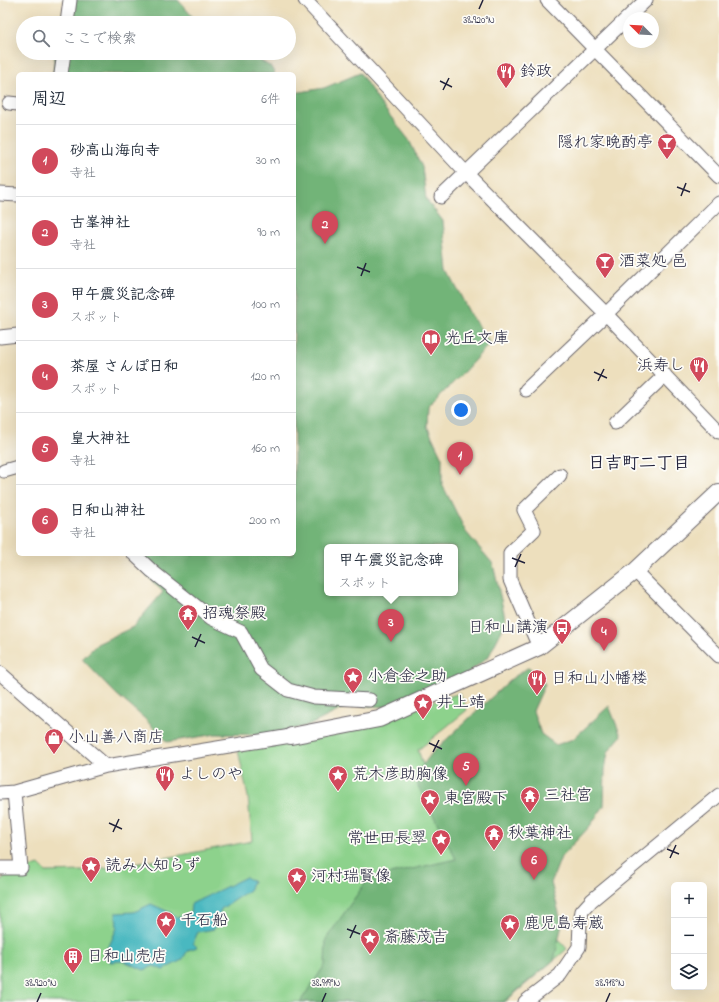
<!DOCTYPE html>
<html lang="ja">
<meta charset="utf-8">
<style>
:root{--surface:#fff;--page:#f2f2f3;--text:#1f2937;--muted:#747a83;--line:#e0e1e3;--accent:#d1495b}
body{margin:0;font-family:"Indie Flower","Klee One",sans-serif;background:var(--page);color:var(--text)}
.controls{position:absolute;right:12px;bottom:12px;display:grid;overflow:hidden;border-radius:6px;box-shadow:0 4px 16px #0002}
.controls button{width:36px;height:36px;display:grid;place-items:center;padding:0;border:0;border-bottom:1px solid var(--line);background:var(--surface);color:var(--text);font:20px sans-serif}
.compass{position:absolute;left:623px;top:12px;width:36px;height:36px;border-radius:50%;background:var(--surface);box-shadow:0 4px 16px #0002;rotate:294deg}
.you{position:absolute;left:461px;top:410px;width:14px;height:14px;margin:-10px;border:3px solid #fff;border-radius:50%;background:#1a73e8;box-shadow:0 0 0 6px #1a73e833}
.badge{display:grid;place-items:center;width:26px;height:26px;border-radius:50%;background:var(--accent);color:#fff;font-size:13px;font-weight:700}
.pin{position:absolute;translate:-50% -33px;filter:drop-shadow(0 1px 2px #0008)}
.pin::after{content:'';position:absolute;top:21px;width:14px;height:12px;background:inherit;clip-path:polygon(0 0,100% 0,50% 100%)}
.popup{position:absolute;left:324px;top:544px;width:134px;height:52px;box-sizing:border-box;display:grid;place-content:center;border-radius:6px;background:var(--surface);filter:drop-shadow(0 1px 3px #0005);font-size:13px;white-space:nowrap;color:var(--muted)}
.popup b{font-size:15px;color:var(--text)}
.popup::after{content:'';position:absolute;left:50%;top:100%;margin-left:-8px;border:8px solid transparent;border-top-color:var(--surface)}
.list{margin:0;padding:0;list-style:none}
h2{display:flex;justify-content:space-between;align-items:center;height:52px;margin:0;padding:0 16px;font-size:17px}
h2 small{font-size:13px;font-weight:400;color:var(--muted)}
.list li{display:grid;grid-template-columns:26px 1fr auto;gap:12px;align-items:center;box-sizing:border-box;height:72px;padding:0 16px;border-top:1px solid var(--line)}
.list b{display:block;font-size:15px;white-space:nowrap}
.list p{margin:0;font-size:13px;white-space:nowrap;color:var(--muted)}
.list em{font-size:13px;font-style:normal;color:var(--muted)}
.icon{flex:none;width:22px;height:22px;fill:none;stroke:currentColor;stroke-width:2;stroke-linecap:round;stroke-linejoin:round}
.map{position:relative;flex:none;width:719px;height:1002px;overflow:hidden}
.search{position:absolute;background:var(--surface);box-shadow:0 4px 16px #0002;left:16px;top:16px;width:280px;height:44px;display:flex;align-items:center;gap:10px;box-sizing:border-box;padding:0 14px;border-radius:22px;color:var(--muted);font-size:15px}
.panel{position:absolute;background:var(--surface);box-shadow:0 4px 16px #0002;left:16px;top:72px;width:280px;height:484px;border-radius:6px}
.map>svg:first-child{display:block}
.green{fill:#8dd28c;stroke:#587a64}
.forest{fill:#72b478;stroke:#4a6b5a;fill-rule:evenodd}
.water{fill:#49b8c0;stroke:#366d7e}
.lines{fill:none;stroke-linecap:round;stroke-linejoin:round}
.minor-casing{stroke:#696468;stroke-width:15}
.tertiary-casing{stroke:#696468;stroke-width:18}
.minor{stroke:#fff;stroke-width:13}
.tertiary{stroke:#fff;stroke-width:16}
.ticks{fill:none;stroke:#22223b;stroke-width:1.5}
.labels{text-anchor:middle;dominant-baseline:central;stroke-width:3.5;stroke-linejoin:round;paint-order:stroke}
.poi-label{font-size:16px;fill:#22223b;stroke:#fdfcf7;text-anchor:start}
.neighbourhood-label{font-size:17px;font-weight:bold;fill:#22223b;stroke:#fdfcf7}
.ticks-label{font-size:10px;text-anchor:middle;fill:#22223b;stroke:#fdfcf7;stroke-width:3.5;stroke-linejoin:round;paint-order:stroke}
</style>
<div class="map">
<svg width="719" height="1002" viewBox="0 0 719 1002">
<rect width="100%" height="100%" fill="#fdfcf7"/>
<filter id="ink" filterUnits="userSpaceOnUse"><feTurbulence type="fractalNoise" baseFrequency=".025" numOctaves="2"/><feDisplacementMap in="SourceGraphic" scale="8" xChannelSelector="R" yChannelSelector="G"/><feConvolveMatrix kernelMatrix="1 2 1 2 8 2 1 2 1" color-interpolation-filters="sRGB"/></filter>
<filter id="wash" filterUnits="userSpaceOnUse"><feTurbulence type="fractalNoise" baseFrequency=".012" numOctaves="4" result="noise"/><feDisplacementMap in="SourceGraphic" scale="16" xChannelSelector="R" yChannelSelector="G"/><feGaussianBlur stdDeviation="0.9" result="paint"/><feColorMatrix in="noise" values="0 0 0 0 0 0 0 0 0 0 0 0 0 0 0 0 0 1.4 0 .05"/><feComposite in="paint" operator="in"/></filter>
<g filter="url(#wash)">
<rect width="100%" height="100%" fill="#eddfbd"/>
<path class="green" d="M460 693 467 710 418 750 446 831 525 899 567 949 505 1002H0V882L6 875 39 865 46 872 83 871 100 868H115L252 841 248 797 237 745 364 724Z"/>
<path class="forest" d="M69 0H178L198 23H59Z
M55 53H248L271 67 275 74H53Z
M360 73 380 103 409 140 422 167 426 199 443 221 448 271 470 314 490 343 461 375 428 408 427 426 442 458V484L466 532 493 564 506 622 489 656 468 673 388 707 350 705 310 725 268 735 216 734 167 742 144 718 116 694 82 659 97 644 133 627 163 592 126 554H294V93L324 88ZM327 547H455V593H327Z
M529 667 545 684 533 711 541 734 556 745 573 739 609 706 621 736 608 752 605 770 604 806 590 826 561 857 551 883 562 924 554 960 503 1002H300L325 965 326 939 368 879 456 859 418 786 416 774 432 753 511 679Z"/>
<path class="water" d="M246 877 253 882 249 890 221 909 214 929 198 932 193 943 197 947 188 950 182 960 163 970 154 966 144 970 124 961 110 962 111 955 106 953 117 928 116 913 134 912 151 904 173 914 177 918 190 914 191 904Z"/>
</g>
<g filter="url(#ink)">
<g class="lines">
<g class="minor-casing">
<path id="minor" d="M305 0 466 173 606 314 719 432
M547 0 719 176
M67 23 70 0
M61 74 64 53
M9 103 18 104
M0 194 18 195
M441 197 646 0
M0 337 18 335
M526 390 606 314 719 203
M615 423 665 375
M4 471 18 467
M134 554 152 571 211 618 241 632 261 669 288 690 314 697 370 700
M635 571 719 656
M539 647 510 580V553L534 530 524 510 560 475
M0 673 106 766
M0 793 14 792 106 766 291 736
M0 868H21L14 792
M525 1002 560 975 579 947 580 923 582 911 592 900 719 795"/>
</g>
<g class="tertiary-casing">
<path id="tertiary" d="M291 736 379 719 539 647 635 571 719 492"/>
</g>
<use href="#minor" class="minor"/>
<use href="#tertiary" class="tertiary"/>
</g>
</g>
<path class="ticks" d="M479 9 483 0M440 81 452 87M443 90 449 78M677 187 690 192M681 196 686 183M357 267 370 272M361 276 366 263M594 372 607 378M598 381 604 369M512 558 525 563M515 567 521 554M192 637 205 643M195 647 201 634M429 743 442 749M433 752 439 740M109 823 122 829M113 832 119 819M667 849 679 854M670 858 676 845M347 929 360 934M350 938 356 925M37 1002 41 993M322 1002 326 993M606 1002 610 993"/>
<defs>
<g id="restaurant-pin" transform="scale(1)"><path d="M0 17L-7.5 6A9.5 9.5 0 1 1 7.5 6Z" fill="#d1495b" stroke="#fdfcf7"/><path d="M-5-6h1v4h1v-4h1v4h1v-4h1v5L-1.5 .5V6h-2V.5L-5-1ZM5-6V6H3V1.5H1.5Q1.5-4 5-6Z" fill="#fff"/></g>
<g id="bar-pin" transform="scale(1)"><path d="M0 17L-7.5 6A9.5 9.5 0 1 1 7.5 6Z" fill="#d1495b" stroke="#fdfcf7"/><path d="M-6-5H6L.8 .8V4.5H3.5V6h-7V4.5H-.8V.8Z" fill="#fff"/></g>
<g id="library-pin" transform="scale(1)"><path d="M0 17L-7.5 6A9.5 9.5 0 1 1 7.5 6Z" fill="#d1495b" stroke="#fdfcf7"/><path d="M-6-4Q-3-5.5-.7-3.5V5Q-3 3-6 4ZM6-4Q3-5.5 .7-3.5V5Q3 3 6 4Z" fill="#fff"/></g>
<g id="temple-pin" transform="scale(1)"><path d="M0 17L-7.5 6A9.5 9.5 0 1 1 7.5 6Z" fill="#d1495b" stroke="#fdfcf7"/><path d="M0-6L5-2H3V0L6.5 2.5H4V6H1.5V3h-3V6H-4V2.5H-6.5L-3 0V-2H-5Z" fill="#fff"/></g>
<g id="bus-pin" transform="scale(1)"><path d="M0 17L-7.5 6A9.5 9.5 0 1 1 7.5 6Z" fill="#d1495b" stroke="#fdfcf7"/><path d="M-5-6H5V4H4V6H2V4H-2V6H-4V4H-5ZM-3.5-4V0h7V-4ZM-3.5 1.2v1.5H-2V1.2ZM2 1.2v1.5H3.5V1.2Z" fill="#fff"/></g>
<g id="sight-pin" transform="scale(1)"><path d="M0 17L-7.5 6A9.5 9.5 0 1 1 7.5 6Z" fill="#d1495b" stroke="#fdfcf7"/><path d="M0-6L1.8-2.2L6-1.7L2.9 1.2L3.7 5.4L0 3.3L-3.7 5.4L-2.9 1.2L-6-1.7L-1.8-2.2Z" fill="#fff"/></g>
<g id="shop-pin" transform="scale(1)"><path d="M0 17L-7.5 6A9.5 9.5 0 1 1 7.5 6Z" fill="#d1495b" stroke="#fdfcf7"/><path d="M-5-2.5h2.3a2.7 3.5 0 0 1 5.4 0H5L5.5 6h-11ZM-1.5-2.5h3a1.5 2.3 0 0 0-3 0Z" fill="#fff"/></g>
<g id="building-pin" transform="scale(1)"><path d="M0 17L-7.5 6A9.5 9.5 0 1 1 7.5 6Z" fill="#d1495b" stroke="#fdfcf7"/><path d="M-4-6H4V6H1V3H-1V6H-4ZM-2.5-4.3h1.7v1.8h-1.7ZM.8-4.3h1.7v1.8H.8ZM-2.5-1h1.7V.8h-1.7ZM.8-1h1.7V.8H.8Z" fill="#fff"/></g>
</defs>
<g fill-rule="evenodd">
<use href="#restaurant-pin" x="506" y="72"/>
<use href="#bar-pin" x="667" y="143"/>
<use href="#bar-pin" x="605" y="262"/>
<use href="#library-pin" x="431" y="339"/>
<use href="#restaurant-pin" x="699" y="366"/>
<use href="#temple-pin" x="188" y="614"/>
<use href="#bus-pin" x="562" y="628"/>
<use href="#sight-pin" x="353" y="677"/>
<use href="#restaurant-pin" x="537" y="679"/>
<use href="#sight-pin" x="423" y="703"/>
<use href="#shop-pin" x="54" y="738"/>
<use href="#restaurant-pin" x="165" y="775"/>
<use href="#sight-pin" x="338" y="775"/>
<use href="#temple-pin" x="530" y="796"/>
<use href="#sight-pin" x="430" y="799"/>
<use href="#temple-pin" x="494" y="834"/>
<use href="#sight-pin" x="441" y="839"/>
<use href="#sight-pin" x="91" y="866"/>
<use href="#sight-pin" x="297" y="877"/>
<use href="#sight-pin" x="166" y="921"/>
<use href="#sight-pin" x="510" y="924"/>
<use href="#sight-pin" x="370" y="938"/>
<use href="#building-pin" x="73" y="957"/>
</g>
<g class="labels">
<g class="poi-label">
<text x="520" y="72">鈴政</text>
<text x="653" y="143" text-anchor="end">隠れ家晩酌亭</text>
<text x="619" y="262">酒菜処 邑</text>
<text x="445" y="339">光丘文庫</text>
<text x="685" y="366" text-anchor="end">浜寿し</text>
<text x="202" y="614">招魂祭殿</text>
<text x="548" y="628" text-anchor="end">日和山講演</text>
<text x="367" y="677">小倉金之助</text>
<text x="551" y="679">日和山小幡楼</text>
<text x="437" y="703">井上靖</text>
<text x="68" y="738">小山善八商店</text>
<text x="179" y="775">よしのや</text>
<text x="352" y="775">荒木彦助胸像</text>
<text x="544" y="796">三社宮</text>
<text x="444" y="799">東宮殿下</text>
<text x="508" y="834">秋葉神社</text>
<text x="427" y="839" text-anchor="end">常世田長翠</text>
<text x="105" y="866">読み人知らず</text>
<text x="311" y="877">河村瑞賢像</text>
<text x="180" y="921">千石船</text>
<text x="524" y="924">鹿児島寿蔵</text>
<text x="384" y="938">斎藤茂吉</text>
<text x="87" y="957">日和山売店</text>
</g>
<g class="neighbourhood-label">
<text x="639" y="463">日吉町二丁目</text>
</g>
</g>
<g class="ticks-label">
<text x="479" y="23">38.920°N</text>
<text x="41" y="986">38.920°N</text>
<text x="326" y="986">38.919°N</text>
<text x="610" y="986">38.918°N</text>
</g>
</svg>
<div class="controls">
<button>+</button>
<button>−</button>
<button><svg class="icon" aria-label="layers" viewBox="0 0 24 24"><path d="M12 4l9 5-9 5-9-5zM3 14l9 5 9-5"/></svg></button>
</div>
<svg class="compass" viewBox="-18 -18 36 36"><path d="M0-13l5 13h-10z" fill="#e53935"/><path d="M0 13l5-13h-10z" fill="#747a83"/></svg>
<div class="you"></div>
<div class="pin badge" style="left:460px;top:475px">1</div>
<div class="pin badge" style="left:325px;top:244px">2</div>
<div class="pin badge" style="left:391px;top:642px">3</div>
<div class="popup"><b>甲午震災記念碑</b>スポット</div>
<div class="pin badge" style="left:604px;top:651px">4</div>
<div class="pin badge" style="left:466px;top:786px">5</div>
<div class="pin badge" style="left:534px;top:880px">6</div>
<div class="search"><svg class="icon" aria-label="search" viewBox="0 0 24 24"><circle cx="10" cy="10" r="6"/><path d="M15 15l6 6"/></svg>ここで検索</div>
<section class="panel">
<h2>周辺<small>6件</small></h2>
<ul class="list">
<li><span class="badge">1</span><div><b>砂高山海向寺</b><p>寺社</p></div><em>30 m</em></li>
<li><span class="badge">2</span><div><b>古峯神社</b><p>寺社</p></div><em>90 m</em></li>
<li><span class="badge">3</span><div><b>甲午震災記念碑</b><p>スポット</p></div><em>100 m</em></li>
<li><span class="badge">4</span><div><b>茶屋 さんぽ日和</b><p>スポット</p></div><em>120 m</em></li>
<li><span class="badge">5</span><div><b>皇大神社</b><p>寺社</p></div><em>160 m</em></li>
<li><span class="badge">6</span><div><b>日和山神社</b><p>寺社</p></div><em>200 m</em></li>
</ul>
</section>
</div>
